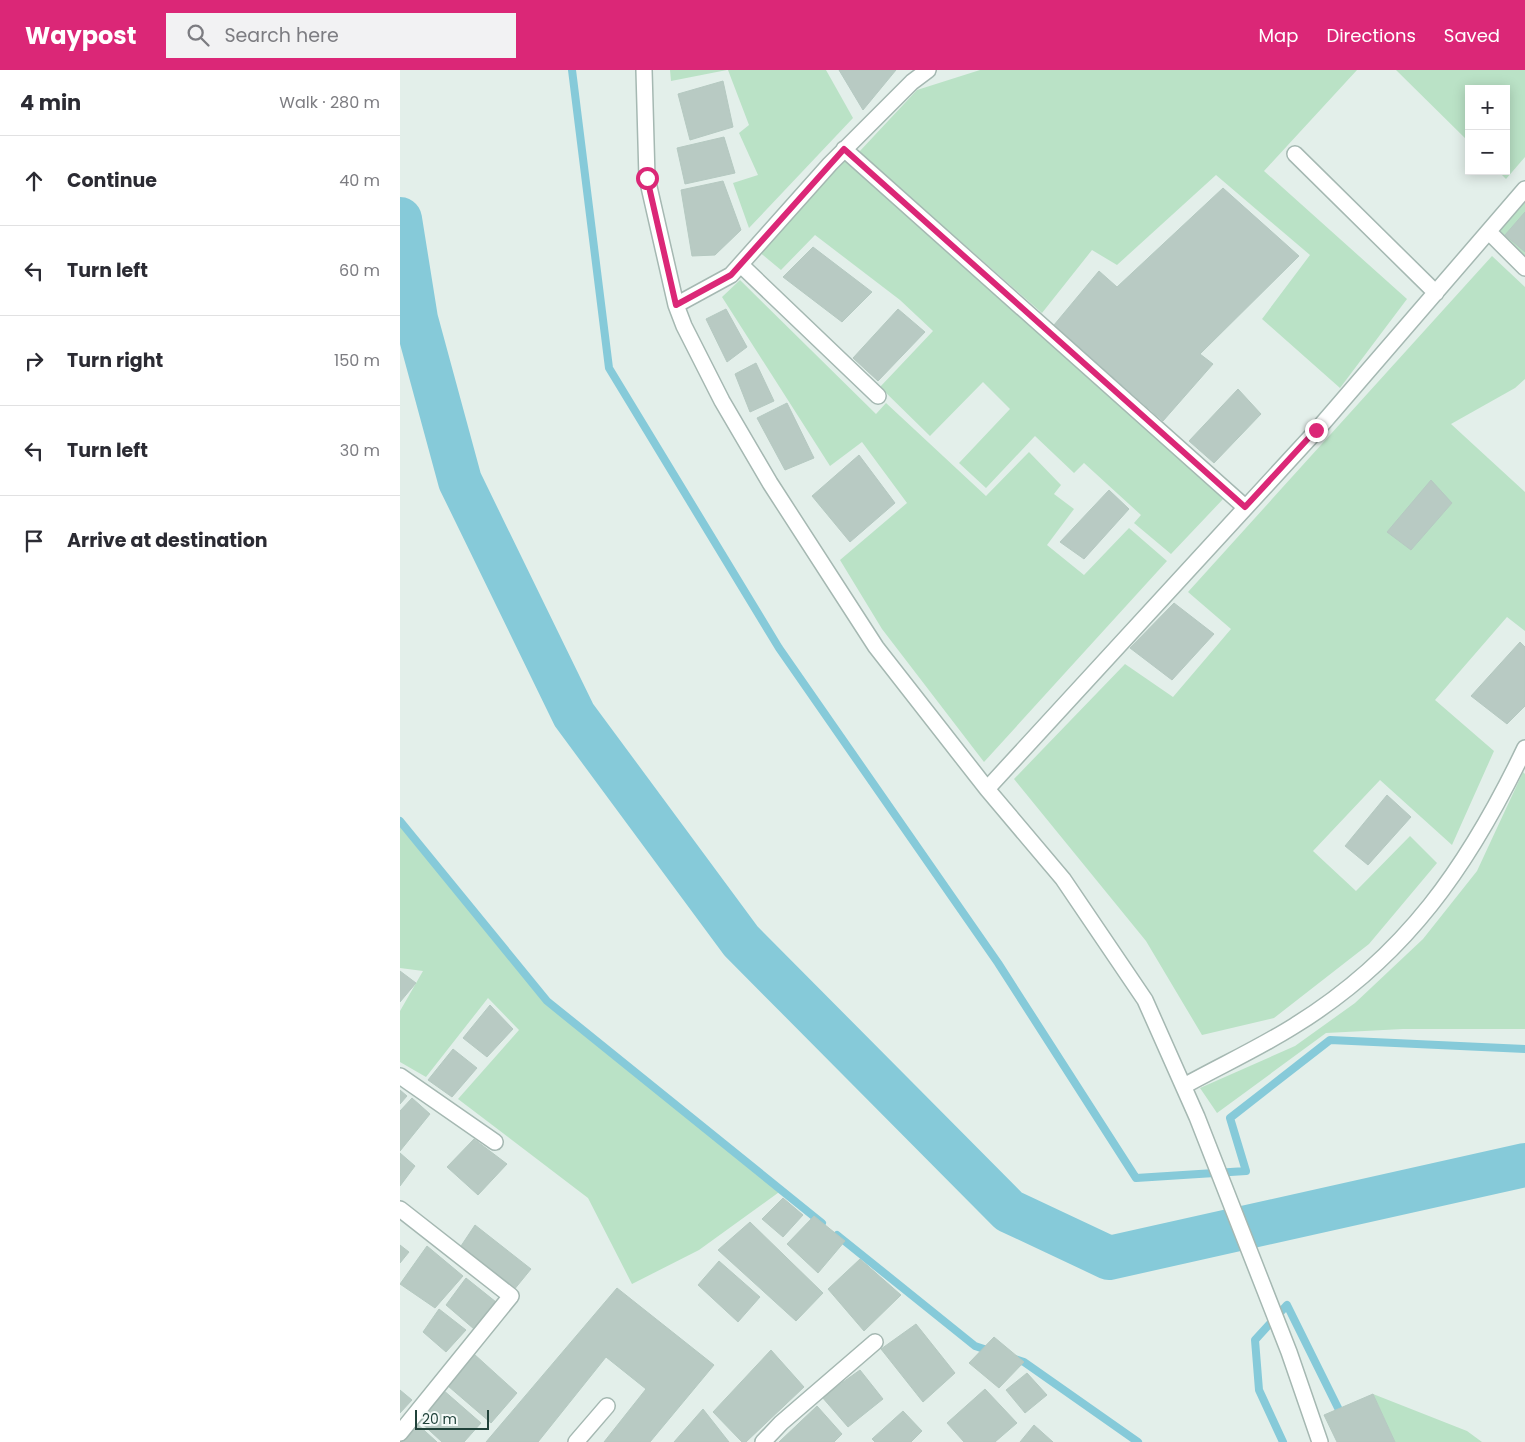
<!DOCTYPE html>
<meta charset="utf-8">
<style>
:root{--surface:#fff;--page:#f2f2f3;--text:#2b2b33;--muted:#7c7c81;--line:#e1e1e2;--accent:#db2777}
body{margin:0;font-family:Poppins,sans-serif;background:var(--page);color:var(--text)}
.controls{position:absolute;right:15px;top:15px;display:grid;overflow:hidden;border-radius:0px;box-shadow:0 2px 12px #0003}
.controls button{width:45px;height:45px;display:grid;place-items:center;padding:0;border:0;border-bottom:1px solid var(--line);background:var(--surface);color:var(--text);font:25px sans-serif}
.scale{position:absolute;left:15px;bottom:12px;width:74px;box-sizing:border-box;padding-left:5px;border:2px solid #20423a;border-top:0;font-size:14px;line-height:18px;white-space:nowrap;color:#20423a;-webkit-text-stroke:4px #f4faf8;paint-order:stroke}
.stop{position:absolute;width:15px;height:15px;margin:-11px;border:4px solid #db2777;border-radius:50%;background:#fff}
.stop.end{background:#db2777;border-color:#fff;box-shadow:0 1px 5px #0008}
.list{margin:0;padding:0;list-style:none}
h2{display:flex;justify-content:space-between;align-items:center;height:65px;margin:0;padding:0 20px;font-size:21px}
h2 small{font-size:16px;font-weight:400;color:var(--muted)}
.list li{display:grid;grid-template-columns:32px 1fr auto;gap:15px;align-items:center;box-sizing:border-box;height:90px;padding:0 20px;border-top:1px solid var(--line)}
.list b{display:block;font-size:19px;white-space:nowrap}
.list em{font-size:16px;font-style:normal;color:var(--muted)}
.icon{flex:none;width:28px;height:28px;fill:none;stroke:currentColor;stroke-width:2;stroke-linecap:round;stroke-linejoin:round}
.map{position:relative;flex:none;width:1125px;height:1372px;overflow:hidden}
header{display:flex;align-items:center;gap:30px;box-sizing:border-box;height:70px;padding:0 25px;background:var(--accent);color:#fff}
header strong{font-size:24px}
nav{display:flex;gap:28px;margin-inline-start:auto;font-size:18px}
.search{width:350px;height:45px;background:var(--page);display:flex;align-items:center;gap:12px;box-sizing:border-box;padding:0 18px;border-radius:0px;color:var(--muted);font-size:19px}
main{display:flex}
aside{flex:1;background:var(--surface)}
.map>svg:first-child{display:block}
.green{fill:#bae2c6}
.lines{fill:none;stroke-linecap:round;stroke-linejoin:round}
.stream{stroke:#86cad9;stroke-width:8}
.river{stroke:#86cad9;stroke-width:44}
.building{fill:#b8cac3;stroke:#b5c9c1}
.minor-casing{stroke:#a5b8b2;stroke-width:18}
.minor{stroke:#fff;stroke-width:15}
.route{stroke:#db2777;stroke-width:6}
</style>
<header>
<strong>Waypost</strong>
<div class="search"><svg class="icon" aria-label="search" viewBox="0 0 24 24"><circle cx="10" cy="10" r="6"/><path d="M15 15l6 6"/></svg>Search here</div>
<nav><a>Map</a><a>Directions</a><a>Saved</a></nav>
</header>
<main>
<aside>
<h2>4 min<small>Walk · 280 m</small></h2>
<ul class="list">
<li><svg class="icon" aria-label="ahead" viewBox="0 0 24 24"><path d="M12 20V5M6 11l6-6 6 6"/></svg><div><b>Continue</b></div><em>40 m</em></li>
<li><svg class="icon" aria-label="left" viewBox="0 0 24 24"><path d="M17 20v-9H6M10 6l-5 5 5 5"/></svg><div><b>Turn left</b></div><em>60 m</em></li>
<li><svg class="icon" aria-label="right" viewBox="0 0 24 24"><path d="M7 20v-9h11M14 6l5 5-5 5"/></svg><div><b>Turn right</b></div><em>150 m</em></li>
<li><svg class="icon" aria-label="left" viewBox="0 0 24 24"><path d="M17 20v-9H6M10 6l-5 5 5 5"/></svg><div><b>Turn left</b></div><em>30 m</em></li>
<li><svg class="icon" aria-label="arrive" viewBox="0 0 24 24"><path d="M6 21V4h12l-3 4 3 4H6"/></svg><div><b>Arrive at destination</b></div></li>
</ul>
</aside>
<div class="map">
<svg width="1125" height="1372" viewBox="0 0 1125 1372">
<rect width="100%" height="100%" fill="#e3efea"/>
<path class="green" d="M270 0H327L271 11Z
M328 0H426L453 48 349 158 333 113 358 105 339 63 349 55Z
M580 0H957L864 101 1007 229 940 318 862 249 910 185 816 105 717 195 692 180 642 243 459 82 517 20Z
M996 0H1125V87L1106 109 1098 101H1106V19H1069V72Z
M445 85 825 427 771 484 734 453 741 445 684 393 674 403 635 366 586 418 559 393 610 339 583 312 530 366 480 317 533 261 500 230 415 165 381 200 358 181Z
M1125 119V198L1089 162Z
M1092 186 1125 217V309L1115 318 1051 354 1125 422V561L1107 547 1035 630 1094 681 1052 775 980 710 913 781 956 821 1010 766 1037 793 969 874 874 948 802 965 746 871 614 709 725 594 773 627 831 559 788 522Z
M340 210 476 344 486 333 586 426 629 382 661 415 654 424 674 439 647 475 684 505 729 458 767 491 584 692 482 559 440 490 507 433 462 372 430 396 322 227Z
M1123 702 1125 704V959H1003L926 963 817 1043 800 1018 895 976 955 933 1023 869 1077 801Z
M0 751 147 931 382 1120 299 1180 232 1214 188 1128 58 1029 119 960 88 928 26 1007 0 992V941L23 901 0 898Z
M973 1324 1067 1361 1082 1372H995Z"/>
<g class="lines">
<path class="stream" d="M172 0 209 298 379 578 598 893 736 1108 846 1101 830 1048 930 970 1125 979
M0 751 147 931 422 1153
M437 1165 575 1276 593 1282
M615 1289 624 1292 738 1372
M883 1372 859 1320 855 1270 887 1235 943 1348"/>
<path class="river" d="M0 149 16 249 60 411 174 645 341 871 609 1141 709 1188 1125 1095"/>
</g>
<path class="building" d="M439 0H496L463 40Z
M323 11 333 57 290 70 278 24Z
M324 67 335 103 285 114 277 78Z
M323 111 341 160 315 185 292 186 281 120Z
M823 118 899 186 800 284 813 294 763 351 654 255 699 201 717 217Z
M1125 142V182L1105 165Z
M413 177 472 222 442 252 383 207Z
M326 239 347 277 327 292 306 249Z
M498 239 525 262 478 311 453 288Z
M356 293 374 331 350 342 335 304Z
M838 319 861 344 814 393 789 371Z
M387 333 414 388 385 400 357 348Z
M459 385 495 433 450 472 412 426Z
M1031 410 1052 433 1011 480 987 462Z
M709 420 729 439 684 489 660 472Z
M774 533 814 564 772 610 730 578Z
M1120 572 1125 577V636L1107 654 1071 626Z
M987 725 1011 747 968 795 945 776Z
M0 901 16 913 0 932Z
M90 935 113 959 87 987 63 968Z
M53 979 77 998 52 1027 28 1010Z
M0 1020 7 1026 0 1034Z
M12 1028 30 1044 0 1081V1041Z
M74 1069 107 1094 78 1125 47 1097Z
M0 1083 15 1096 0 1116Z
M383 1128 403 1145 383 1167 362 1149Z
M414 1146 445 1171 418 1203 387 1174Z
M350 1152 423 1223 396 1251 318 1180Z
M75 1155 131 1199 113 1221 59 1179Z
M0 1175 9 1182 0 1193Z
M27 1176 63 1206 35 1238 0 1214Z
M460 1189 501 1225 464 1261 428 1219Z
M319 1191 360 1227 338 1252 298 1215Z
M66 1208 96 1232 74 1259 46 1235Z
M217 1218 314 1295 250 1372H204L246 1319 206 1287 138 1372H86Z
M39 1239 66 1260 46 1282 23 1262Z
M516 1254 555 1303 523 1332 481 1279Z
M594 1267 624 1292 599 1318 569 1293Z
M371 1280 404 1317 346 1372H342L313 1342Z
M74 1284 117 1323 91 1353 48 1316Z
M460 1300 483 1329 448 1357 422 1327Z
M627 1303 647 1325 625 1343 606 1320Z
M42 1319 81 1353 64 1372H42L17 1349Z
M585 1319 617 1353 595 1372H564L547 1353Z
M0 1320 12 1330 0 1343Z
M973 1324 995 1372H937L924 1345Z
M417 1336 442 1364 434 1372H379Z
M303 1339 329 1372H274Z
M503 1341 522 1361 511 1372H475L472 1369Z
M15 1352 37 1372H0Z
M634 1355 653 1372H620Z"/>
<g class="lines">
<g class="minor-casing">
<path id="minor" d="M244 0 247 108 276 235 284 256 322 331 370 413 476 577 587 719 663 809 745 930 797 1047 889 1282 920 1372
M444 79 845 437
M895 84 1036 223
M1089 162 1125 198
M341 195 478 326
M276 235 331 205 430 94 512 12 528 0
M587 719 917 360 1125 119
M0 1006 95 1072
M784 1016C820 996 859 978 894 956 1006 887 1069 795 1125 678
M0 1139 111 1226 0 1363
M176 1372 207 1336
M363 1372 381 1353 475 1272"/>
</g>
<use href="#minor" class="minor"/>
</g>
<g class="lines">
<path class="route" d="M247 108 276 235 331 205 444 79 845 437 916 360"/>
</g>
</svg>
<div class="controls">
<button>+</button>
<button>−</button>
</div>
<div class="scale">20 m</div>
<div class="stop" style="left:247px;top:108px"></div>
<div class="stop end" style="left:916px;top:360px"></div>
</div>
</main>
